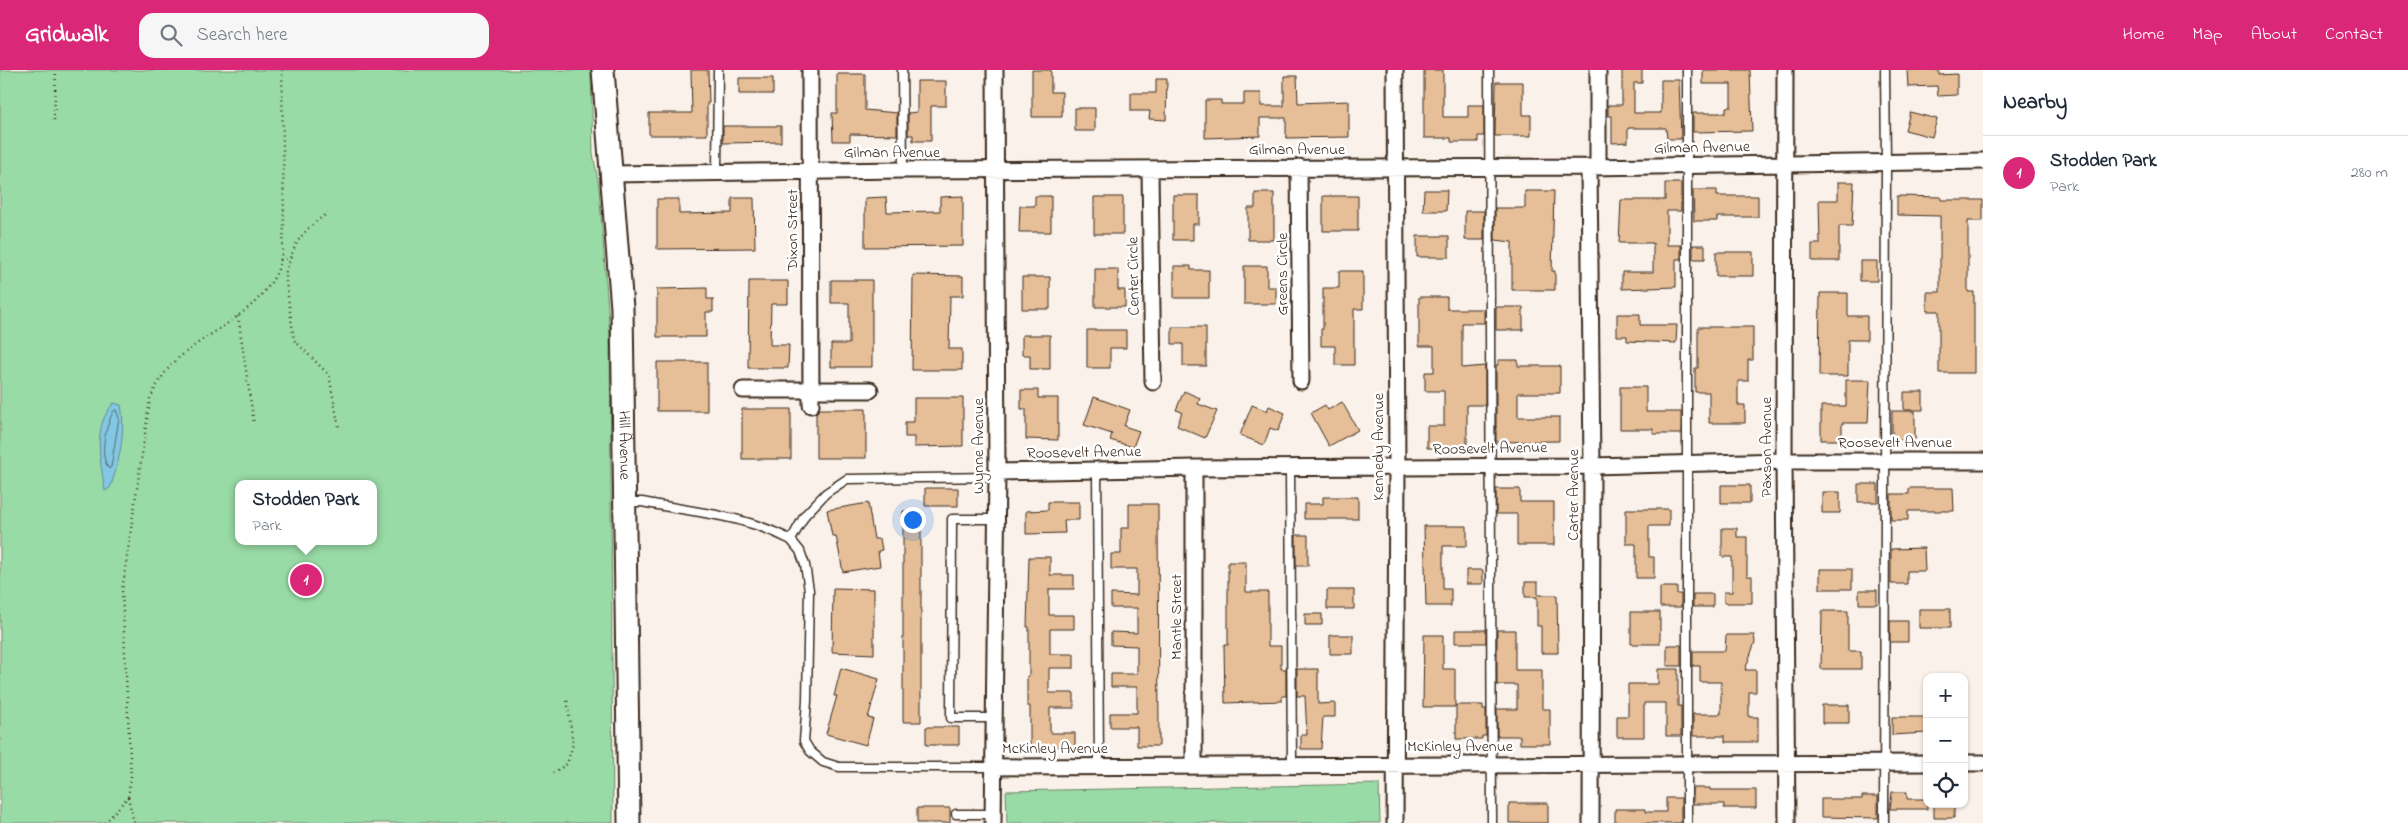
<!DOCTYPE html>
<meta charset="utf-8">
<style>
:root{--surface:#fff;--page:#f6f6f7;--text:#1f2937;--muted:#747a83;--line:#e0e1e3;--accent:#db2777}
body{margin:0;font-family:"Indie Flower",sans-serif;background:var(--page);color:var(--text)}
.controls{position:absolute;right:15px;bottom:15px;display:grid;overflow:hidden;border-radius:10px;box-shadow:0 1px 4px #0004}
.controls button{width:45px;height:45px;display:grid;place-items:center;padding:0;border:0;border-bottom:1px solid var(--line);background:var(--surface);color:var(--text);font:25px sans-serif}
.you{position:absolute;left:912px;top:449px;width:18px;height:18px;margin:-12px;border:4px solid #fff;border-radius:50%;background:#1a73e8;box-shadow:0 0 0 8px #1a73e833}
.badge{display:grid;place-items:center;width:32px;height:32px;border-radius:50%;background:var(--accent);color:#fff;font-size:16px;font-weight:700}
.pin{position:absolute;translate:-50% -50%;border:2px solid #fff;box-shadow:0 1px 5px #0006}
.popup{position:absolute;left:235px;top:410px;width:142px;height:65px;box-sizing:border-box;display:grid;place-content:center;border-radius:10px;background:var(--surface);filter:drop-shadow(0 1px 4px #0005);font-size:16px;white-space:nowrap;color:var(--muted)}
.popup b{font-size:19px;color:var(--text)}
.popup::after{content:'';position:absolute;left:50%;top:100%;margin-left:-10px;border:10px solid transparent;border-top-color:var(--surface)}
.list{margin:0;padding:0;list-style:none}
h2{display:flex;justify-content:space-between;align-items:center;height:65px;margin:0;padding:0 20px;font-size:21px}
h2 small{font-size:16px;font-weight:400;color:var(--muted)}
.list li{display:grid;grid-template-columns:32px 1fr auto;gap:15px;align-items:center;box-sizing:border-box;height:75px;padding:0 20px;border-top:1px solid var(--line)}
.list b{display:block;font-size:19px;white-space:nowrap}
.list p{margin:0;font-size:16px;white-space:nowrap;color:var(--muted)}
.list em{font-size:16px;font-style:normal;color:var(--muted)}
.icon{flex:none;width:28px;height:28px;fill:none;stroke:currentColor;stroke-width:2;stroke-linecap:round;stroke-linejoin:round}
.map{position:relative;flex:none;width:1983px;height:753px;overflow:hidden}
header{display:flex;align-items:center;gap:30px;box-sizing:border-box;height:70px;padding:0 25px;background:var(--accent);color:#fff}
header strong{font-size:24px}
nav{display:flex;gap:28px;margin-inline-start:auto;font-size:18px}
.search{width:350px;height:45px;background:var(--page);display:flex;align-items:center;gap:12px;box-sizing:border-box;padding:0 18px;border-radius:15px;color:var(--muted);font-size:19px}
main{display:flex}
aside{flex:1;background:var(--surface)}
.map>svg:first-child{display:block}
.green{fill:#99dba6;stroke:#6a8262;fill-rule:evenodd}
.water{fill:#82c7e3;stroke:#668894}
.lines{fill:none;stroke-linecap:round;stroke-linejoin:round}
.shore{stroke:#57696d;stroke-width:1}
.building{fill:#e6be97;stroke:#3b2a1e}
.lane-casing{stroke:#3b2a1e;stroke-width:11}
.street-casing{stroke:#3b2a1e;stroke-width:19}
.secondary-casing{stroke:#3b2a1e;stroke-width:25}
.path{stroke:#3b2a1e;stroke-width:2.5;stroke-dasharray:1 4;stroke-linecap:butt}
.lane{stroke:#fff;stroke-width:8}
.street{stroke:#fff;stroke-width:15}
.secondary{stroke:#fff;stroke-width:21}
.labels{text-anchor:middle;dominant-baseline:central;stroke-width:5;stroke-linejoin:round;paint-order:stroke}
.street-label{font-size:16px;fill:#3b2a1e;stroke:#fff}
</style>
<header>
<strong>Gridwalk</strong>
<div class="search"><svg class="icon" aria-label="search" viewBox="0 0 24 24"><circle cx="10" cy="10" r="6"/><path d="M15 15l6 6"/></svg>Search here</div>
<nav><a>Home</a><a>Map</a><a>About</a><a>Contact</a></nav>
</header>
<main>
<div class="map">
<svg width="1983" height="753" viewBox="0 0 1983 753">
<rect width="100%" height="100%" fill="#faf2ea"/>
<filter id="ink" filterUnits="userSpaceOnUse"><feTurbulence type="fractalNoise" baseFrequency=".02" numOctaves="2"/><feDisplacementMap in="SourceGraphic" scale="10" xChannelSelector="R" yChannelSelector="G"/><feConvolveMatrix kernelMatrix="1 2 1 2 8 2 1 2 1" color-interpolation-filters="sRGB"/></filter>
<g filter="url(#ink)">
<path class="green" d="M0 0H591L593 83 599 117 610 266 613 753H0ZM238 414H374V471H238Z
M1379 714 1380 753H1007L1006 721Z"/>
<path class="water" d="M114 333 121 335C126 361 119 394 110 418L105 421C101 392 91 357 114 333Z"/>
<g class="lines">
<path class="shore" d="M116 340 119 348 111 397 109 399C98 384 106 357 113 342Z"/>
</g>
<path class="building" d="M691 0H708L709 33H707V65H649V43H692Z
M1032 0H1051V22H1062V47H1032Z
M1424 0H1443V47H1468V35H1484V66H1478V72H1451V68H1424Z
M1622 0H1642V13H1634V43H1661V10H1679L1681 69H1667L1666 58H1628V72L1612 73V46H1608V35H1622Z
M1703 0H1750L1752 61 1693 62V43H1726V37H1731V14H1703Z
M1907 0H1939V5L1957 4V25L1938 26 1937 16 1908 17Z
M837 4H865V40L897 43V65L850 64V71H833L832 43H837Z
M1284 6H1297L1298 33 1349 31V67L1286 68V48H1260V66L1205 68V30H1221V34H1244V23H1261V36H1284Z
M739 8H773V24H739Z
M1156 9H1167L1166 50 1149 49 1150 41H1131V23H1156Z
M917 11H946V36H931V71H913V65H908V43L917 42Z
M1496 12H1523V45H1531V66H1495Z
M1075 38H1095V61H1075Z
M1910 42 1937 49 1932 67 1905 60Z
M723 56H781V72L723 73Z
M1838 112H1854L1852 156H1839V191H1812V174H1820L1819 130H1838Z
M1665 113H1681V141H1667V175H1681V189H1676V217L1622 219V202H1653V173H1619L1621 130H1665Z
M1424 120H1447L1446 141H1423Z
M1693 120H1717V126H1758V147H1717V151H1694Z
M1525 121H1554L1552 201H1555V220H1512V172L1495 170V138H1525Z
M1255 123H1274V170H1248V138H1255Z
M1173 125H1199V154H1193V170H1173Z
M963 126V176L865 177V128L886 127 887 142 940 141V127Z
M1035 126H1051V162H1019L1020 136H1035Z
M1323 126H1358V161H1323Z
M1897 126 1941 127V130H1983V151H1968V222H1974V303H1939V241H1927V222H1940V146L1897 145Z
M1094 127H1123V164H1094Z
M732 128H754L755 178 657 179V129H679V144L732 143Z
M1465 141H1484V170H1465Z
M1417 166H1449V187H1417Z
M1693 175H1705V189H1693Z
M1716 182H1753V206H1716Z
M1860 191H1877V211H1860Z
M1174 196H1191V200H1209V228H1174Z
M1244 196H1267V217H1276V234H1244Z
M1095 199H1118V220H1125V237H1095Z
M1339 201H1363V239H1354V295H1335V276H1321V259H1323V218H1339Z
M913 205 963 206V226H950L949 279H962V300H912Z
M1022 207H1050V239H1022Z
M831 210H872V297H831V274H849V233H831Z
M749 211H788V234H771L770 275H789L788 298H748Z
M707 218V229H713V242H706V267H657V219Z
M1820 223H1848V246H1867V270H1848V306H1819Z
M1419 227H1447V239H1484V253H1462V298L1485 296V335H1467V378H1427V356H1444V321H1425V302H1434V276H1419Z
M1496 237H1523V260H1496Z
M1617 244H1640V255H1677L1676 273 1627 271V266H1617Z
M1172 257H1206V296H1183V274H1172Z
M1698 257H1753V290H1748V311H1738V335H1745V353H1709V322H1695V298H1698Z
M1087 260H1126V278H1110V298H1087Z
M1022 265H1050V299H1030V285H1022Z
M1498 290H1518V296H1560V323H1518V347H1559V371L1496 372V295H1498Z
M657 292H707V341H657Z
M1846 310H1870L1868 353H1842V370H1821V336H1846Z
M1620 317H1646V342H1681V364H1653V359H1620Z
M1021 320H1038V328H1058V370L1026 369V339H1021Z
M1184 321 1200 328 1198 334 1217 341 1205 368 1177 356 1182 342 1176 340Z
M1904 322H1923V340H1904Z
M1094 327 1130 340 1124 356 1139 361 1133 377 1110 370 1112 364 1084 355Z
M914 328H963V376L914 377V367H905V352H914Z
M1342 332 1358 360 1329 376 1311 343 1325 335 1328 340Z
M1252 335 1267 341 1269 336 1285 343 1278 361 1270 358 1264 375 1240 365Z
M742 339H791V389H742Z
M819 339H866V388H816V343Z
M1892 341H1915V370H1892Z
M1858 414H1878V432H1858Z
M1721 415H1750V433H1721Z
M925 418H958V436H925Z
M1909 418H1953L1954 441H1908V450H1891V424H1909Z
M1496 419H1520V432H1554V475H1517V444H1496Z
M1822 422H1840V443H1822Z
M1323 427H1358V449H1304V434H1323Z
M1048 432H1079V450H1064L1065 463 1026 464V441L1048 440Z
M868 433 874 469H880L882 480 878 481 880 496 843 502 836 466H832L827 440Z
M1129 434H1158L1159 676H1137V657H1110V643H1137V617H1111V604H1137V576L1111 575V562L1137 563V538H1111V524L1137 525V499H1111V484H1121V458H1129Z
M1626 439H1669V456H1649V487H1654V508H1636V474H1626Z
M903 441H921V652H903Z
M1424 456H1467V476H1443V519H1451V536H1426Z
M1722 458H1737V467H1747V506H1752V533H1724V522H1732V487H1722Z
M1296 465H1308V496H1296Z
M1924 478 1925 501H1907V514H1891V479Z
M1029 487H1050V505H1074V519H1049V545H1074V559H1050V584H1074V598H1049V623H1074V638H1050V663H1075V677L1030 676V636H1027V606H1029V557H1027Z
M1228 492H1246V522H1268V576H1281V599H1286V626H1282V631L1225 633 1224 575H1228Z
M1820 499H1852V519H1820Z
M1466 500H1483V514H1466Z
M1525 512H1538V525H1557L1558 583H1541V556H1537V527H1525Z
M1660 517H1677V524H1681V537H1660Z
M833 518 874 519V584L832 582Z
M1327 520H1354V539H1327Z
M1859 520H1877V534H1859Z
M1693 524H1713V537H1693Z
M1919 539H1950V558H1919Z
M1822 541H1848V581H1861V599H1821Z
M1631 542H1660V574H1631Z
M1305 544H1322V555H1305Z
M1890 551H1908V572H1890Z
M1455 560H1486V573H1455Z
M1497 560H1515V600H1542V639H1550V674H1520V666H1497V639H1517V615H1497Z
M1330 565H1353V584H1330Z
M1424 565H1443V599H1455V637H1423Z
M1726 565H1754L1755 572 1745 600H1756V622H1749V647H1758V672H1725V666H1693V644H1721V612H1700V596H1693V581H1725Z
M1667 575H1681V596H1667Z
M841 598 879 609 868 648 873 649 866 675 826 664 837 626H834Z
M1297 599H1318V634L1335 633V647H1323L1321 679H1301V665H1307L1305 626H1297Z
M1658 599H1678V636H1681V666H1666V633H1644V667H1617V646H1628V614H1658Z
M1456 635H1483V639H1486V666H1482V669H1456Z
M1822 635H1849V653H1822Z
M1892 647H1927V663L1892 665Z
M926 657H959V675H926Z
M1693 718H1710V720H1756V738H1724V734H1693Z
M1892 722H1907V729H1927V739H1890Z
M1862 726H1878V748L1821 747V729H1862Z
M1666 728H1681V753H1615V739H1645V742H1666Z
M1509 733H1548V753H1509Z
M1934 734H1954V748H1934Z
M917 738H950V753H917Z"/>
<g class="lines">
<g class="lane-casing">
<path id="lane" d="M902 0 903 100
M1489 0 1492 753
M1687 0V753
M717 101 718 0
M1290 398 1292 695
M1097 400 1099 696
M627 432H642C696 443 742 444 791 470
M993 648H951L952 449H996
M993 697H839L823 692 810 681 804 671 807 631 809 520 805 495 800 481 791 470 805 445 826 423 847 409 996 407
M956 744H993
M1884 753 1886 92 1885 0"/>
</g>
<g class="street-casing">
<path id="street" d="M810 0 811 335
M1395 0 1397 398 1395 753
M1785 0 1784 391 1787 753
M1299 97 1301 311
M1589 97 1592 396 1591 753
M1598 97V0
M1150 99 1153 312
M611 104 903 100 1589 97 1983 91
M743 320H870
M1194 398V696
M997 402 1194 398 1592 396 1784 391H1983
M1964 693H1983
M993 697 1927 693
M993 753 997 402 995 0"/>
</g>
<g class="secondary-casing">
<g id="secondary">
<path id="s1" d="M603 0 622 238 629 753"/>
</g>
</g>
<path class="path" d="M54 50 56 0
M291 187 286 202V212L294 270 329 305 339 358
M280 190 291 187C297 166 311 155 328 143
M238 246 254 354
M553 703 567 694 573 674 567 629
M128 727 134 753
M105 753 128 727 131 708 122 521 150 329C157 313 167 297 181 286 213 259 256 243 276 204 283 189 283 171 284 155L282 0"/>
<use href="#lane" class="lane"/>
<use href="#street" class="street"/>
<use href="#secondary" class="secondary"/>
</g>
</g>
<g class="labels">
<g class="street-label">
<text transform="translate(1702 78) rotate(-1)">Gilman Avenue</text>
<text x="1297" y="80">Gilman Avenue</text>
<text x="892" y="83">Gilman Avenue</text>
<text transform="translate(793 160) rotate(-90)">Dixon Street</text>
<text transform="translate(1283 204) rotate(-90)">Greens Circle</text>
<text transform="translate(1134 206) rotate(-91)">Center Circle</text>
<text x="1895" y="373">Roosevelt Avenue</text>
<text stroke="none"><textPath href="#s1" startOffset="376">Hill Avenue</textPath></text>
<text transform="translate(979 376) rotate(-90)">Wynne Avenue</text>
<text transform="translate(1379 377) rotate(-90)">Kennedy Avenue</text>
<text transform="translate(1767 377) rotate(-90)">Paxson Avenue</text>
<text transform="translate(1490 379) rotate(-1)">Roosevelt Avenue</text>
<text transform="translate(1084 383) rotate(-1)">Roosevelt Avenue</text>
<text transform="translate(1574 425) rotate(-90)">Carter Avenue</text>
<text transform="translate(1177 547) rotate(-90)">Mantle Street</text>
<text x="1460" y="677">McKinley Avenue</text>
<text x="1055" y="679">McKinley Avenue</text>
</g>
</g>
</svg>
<div class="controls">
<button>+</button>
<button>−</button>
<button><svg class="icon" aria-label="locate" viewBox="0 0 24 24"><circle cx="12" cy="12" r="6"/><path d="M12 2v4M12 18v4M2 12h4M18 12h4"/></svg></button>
</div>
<div class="you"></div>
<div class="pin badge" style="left:306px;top:510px">1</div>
<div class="popup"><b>Stodden Park</b>Park</div>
</div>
<aside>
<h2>Nearby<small></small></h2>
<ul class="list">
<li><span class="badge">1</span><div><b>Stodden Park</b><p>Park</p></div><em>280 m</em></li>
</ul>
</aside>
</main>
